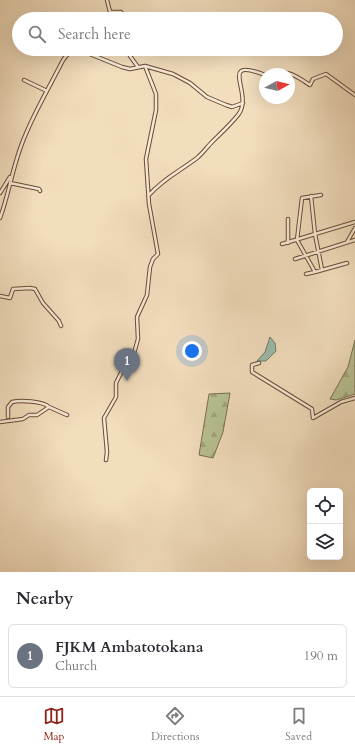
<!DOCTYPE html>
<style>
:root{--surface:#fff;--page:#f2f2f3;--text:#2b2b33;--muted:#7c7c81;--line:#e1e1e2;--accent:#8f2418}
body{margin:0;font-family:Cardo,serif;background:var(--page);color:var(--text)}
.controls{position:absolute;right:12px;bottom:12px;display:grid;overflow:hidden;border-radius:6px;box-shadow:0 4px 16px #0002}
.controls button{width:36px;height:36px;display:grid;place-items:center;padding:0;border:0;border-bottom:1px solid var(--line);background:var(--surface);color:var(--text);font:20px sans-serif}
.compass{position:absolute;left:259px;top:68px;width:36px;height:36px;border-radius:50%;background:var(--surface);box-shadow:0 4px 16px #0002;rotate:82deg}
.you{position:absolute;left:192px;top:351px;width:14px;height:14px;margin:-10px;border:3px solid #fff;border-radius:50%;background:#1a73e8;box-shadow:0 0 0 6px #1a73e833}
.badge{display:grid;place-items:center;width:26px;height:26px;border-radius:50%;background:var(--accent);color:#fff;font-size:13px;font-weight:700}
.pin{position:absolute;translate:-50% -33px;filter:drop-shadow(0 1px 2px #0008)}
.pin::after{content:'';position:absolute;top:21px;width:14px;height:12px;background:inherit;clip-path:polygon(0 0,100% 0,50% 100%)}
.list{margin:0;padding:0;list-style:none}
h2{display:flex;justify-content:space-between;align-items:center;height:52px;margin:0;padding:0 16px;font-size:17px}
h2 small{font-size:13px;font-weight:400;color:var(--muted)}
.list li{display:grid;grid-template-columns:26px 1fr auto;gap:12px;align-items:center;box-sizing:border-box;height:64px;margin:0 8px 8px;padding:0 8px;border:1px solid var(--line);border-radius:6px}
.list b{display:block;font-size:15px;white-space:nowrap}
.list p{margin:0;font-size:13px;white-space:nowrap;color:var(--muted)}
.list em{font-size:13px;font-style:normal;color:var(--muted)}
.icon{flex:none;width:22px;height:22px;fill:none;stroke:currentColor;stroke-width:2;stroke-linecap:round;stroke-linejoin:round}
.map{position:relative;flex:none;width:355px;height:572px;overflow:hidden}
.search{position:absolute;background:var(--surface);box-shadow:0 4px 16px #0002;left:12px;right:12px;top:12px;height:44px;display:flex;align-items:center;gap:10px;box-sizing:border-box;padding:0 14px;border-radius:22px;color:var(--muted);font-size:15px}
.sheet{height:124px;background:var(--surface)}
nav{display:flex;justify-content:space-around;align-items:center;box-sizing:border-box;height:56px;border-top:1px solid var(--line);background:var(--surface);font-size:11px;color:var(--muted)}
nav a{display:grid;justify-items:center;gap:2px}
nav .on{color:var(--accent)}
.map>svg:first-child{display:block}
.forest{fill:url(#forest-firs);stroke:#796e50}
.water{fill:#9cbcae;stroke:#757c6d}
.lines{fill:none;stroke-linecap:round;stroke-linejoin:round}
.street-casing{stroke:#684c38;stroke-width:4.5}
.street{stroke:#f7e9d4;stroke-width:2.5}
</style>
<div class="map">
<svg width="355" height="572" viewBox="0 0 355 572">
<defs>
<pattern id="forest-firs" width="22" height="20" patternUnits="userSpaceOnUse"><rect width="22" height="20" fill="#b8c293"/><path d="M5 1l3.5 6h-7zM16 11l3.5 6h-7z" fill="#9fa67e"/></pattern>
</defs>
<rect width="100%" height="100%" fill="#f2ddbd"/>
<filter id="stains"><feTurbulence type="fractalNoise" baseFrequency=".005" numOctaves="4"/><feColorMatrix values="0 0 0 0 .2 0 0 0 0 .09 0 0 0 0 .02 0 0 0 .5 -.17"/></filter>
<radialGradient id="worn" r=".72"><stop offset=".6" stop-color="#630" stop-opacity="0"/><stop offset="1" stop-color="#630" stop-opacity=".3"/></radialGradient>
<path class="forest" d="M355 340V394L336 400 330 399 348 367Z
M230 393 223 432 213 458 199 455 209 394Z"/>
<path class="water" d="M270 337 275 343 276 351 266 361H257L265 352Z"/>
<g class="lines">
<g class="street-casing">
<path id="street" d="M107 0 110 12 109 19
M110 12H121L124 19
M130 49V56L138 67
M80 50 122 67 130 69 145 66 173 74 190 83 207 97 226 105 232 107 243 103
M270 74C288 69 296 76 310 85L313 79 326 74 355 95
M24 80 47 91
M10 183 39 189 40 191
M0 193 10 177
M149 195C164 178 180 171 197 158 203 153 207 147 212 142 221 133 230 125 238 115 255 94 216 56 265 75
M321 195 302 198 297 240 315 272 347 263
M311 196 315 234 322 270
M0 218C10 191 13 163 25 136 35 111 50 86 62 62 71 46 78 52 92 49
M288 219V243
M347 242 355 228
M282 244 355 222
M295 259 355 240
M306 274 315 272
M0 296 10 298 13 289 30 288 35 289 43 303 59 321 61 326
M259 363 252 365V372L312 409 313 418 341 402 355 398
M8 417V407L12 402C20 400 43 401 49 407
M0 422 23 419 29 415H37L49 407 67 415
M106 460 107 452 104 418 116 397V383L121 373 131 364 138 339 137 317 147 295 150 267 153 259 158 254 149 204 146 159 156 110V94L145 66"/>
</g>
<use href="#street" class="street"/>
</g>
<rect width="100%" height="100%" filter="url(#stains)"/>
<rect width="100%" height="100%" fill="url(#worn)"/>
</svg>
<div class="controls">
<button><svg class="icon" aria-label="locate" viewBox="0 0 24 24"><circle cx="12" cy="12" r="6"/><path d="M12 2v4M12 18v4M2 12h4M18 12h4"/></svg></button>
<button><svg class="icon" aria-label="layers" viewBox="0 0 24 24"><path d="M12 4l9 5-9 5-9-5zM3 14l9 5 9-5"/></svg></button>
</div>
<svg class="compass" viewBox="-18 -18 36 36"><path d="M0-13l5 13h-10z" fill="#e53935"/><path d="M0 13l5-13h-10z" fill="#7c7c81"/></svg>
<div class="you"></div>
<div class="pin badge" style="left:127px;top:381px;background:#6b7280">1</div>
<div class="search"><svg class="icon" aria-label="search" viewBox="0 0 24 24"><circle cx="10" cy="10" r="6"/><path d="M15 15l6 6"/></svg>Search here</div>
</div>
<section class="sheet">
<h2>Nearby<small></small></h2>
<ul class="list">
<li><span class="badge" style="background:#6b7280">1</span><div><b>FJKM Ambatotokana</b><p>Church</p></div><em>190 m</em></li>
</ul>
</section>
<nav>
<a class="on"><svg class="icon" aria-label="map" viewBox="0 0 24 24"><path d="M3 6l6-2 6 2 6-2v14l-6 2-6-2-6 2zM9 4v14M15 6v14"/></svg>Map</a>
<a><svg class="icon" aria-label="directions" viewBox="0 0 24 24"><path d="M12 3l9 9-9 9-9-9zM9 14v-3h6M13 9l2 2-2 2"/></svg>Directions</a>
<a><svg class="icon" aria-label="saved" viewBox="0 0 24 24"><path d="M7 4h10v16l-5-4-5 4z"/></svg>Saved</a>
</nav>
